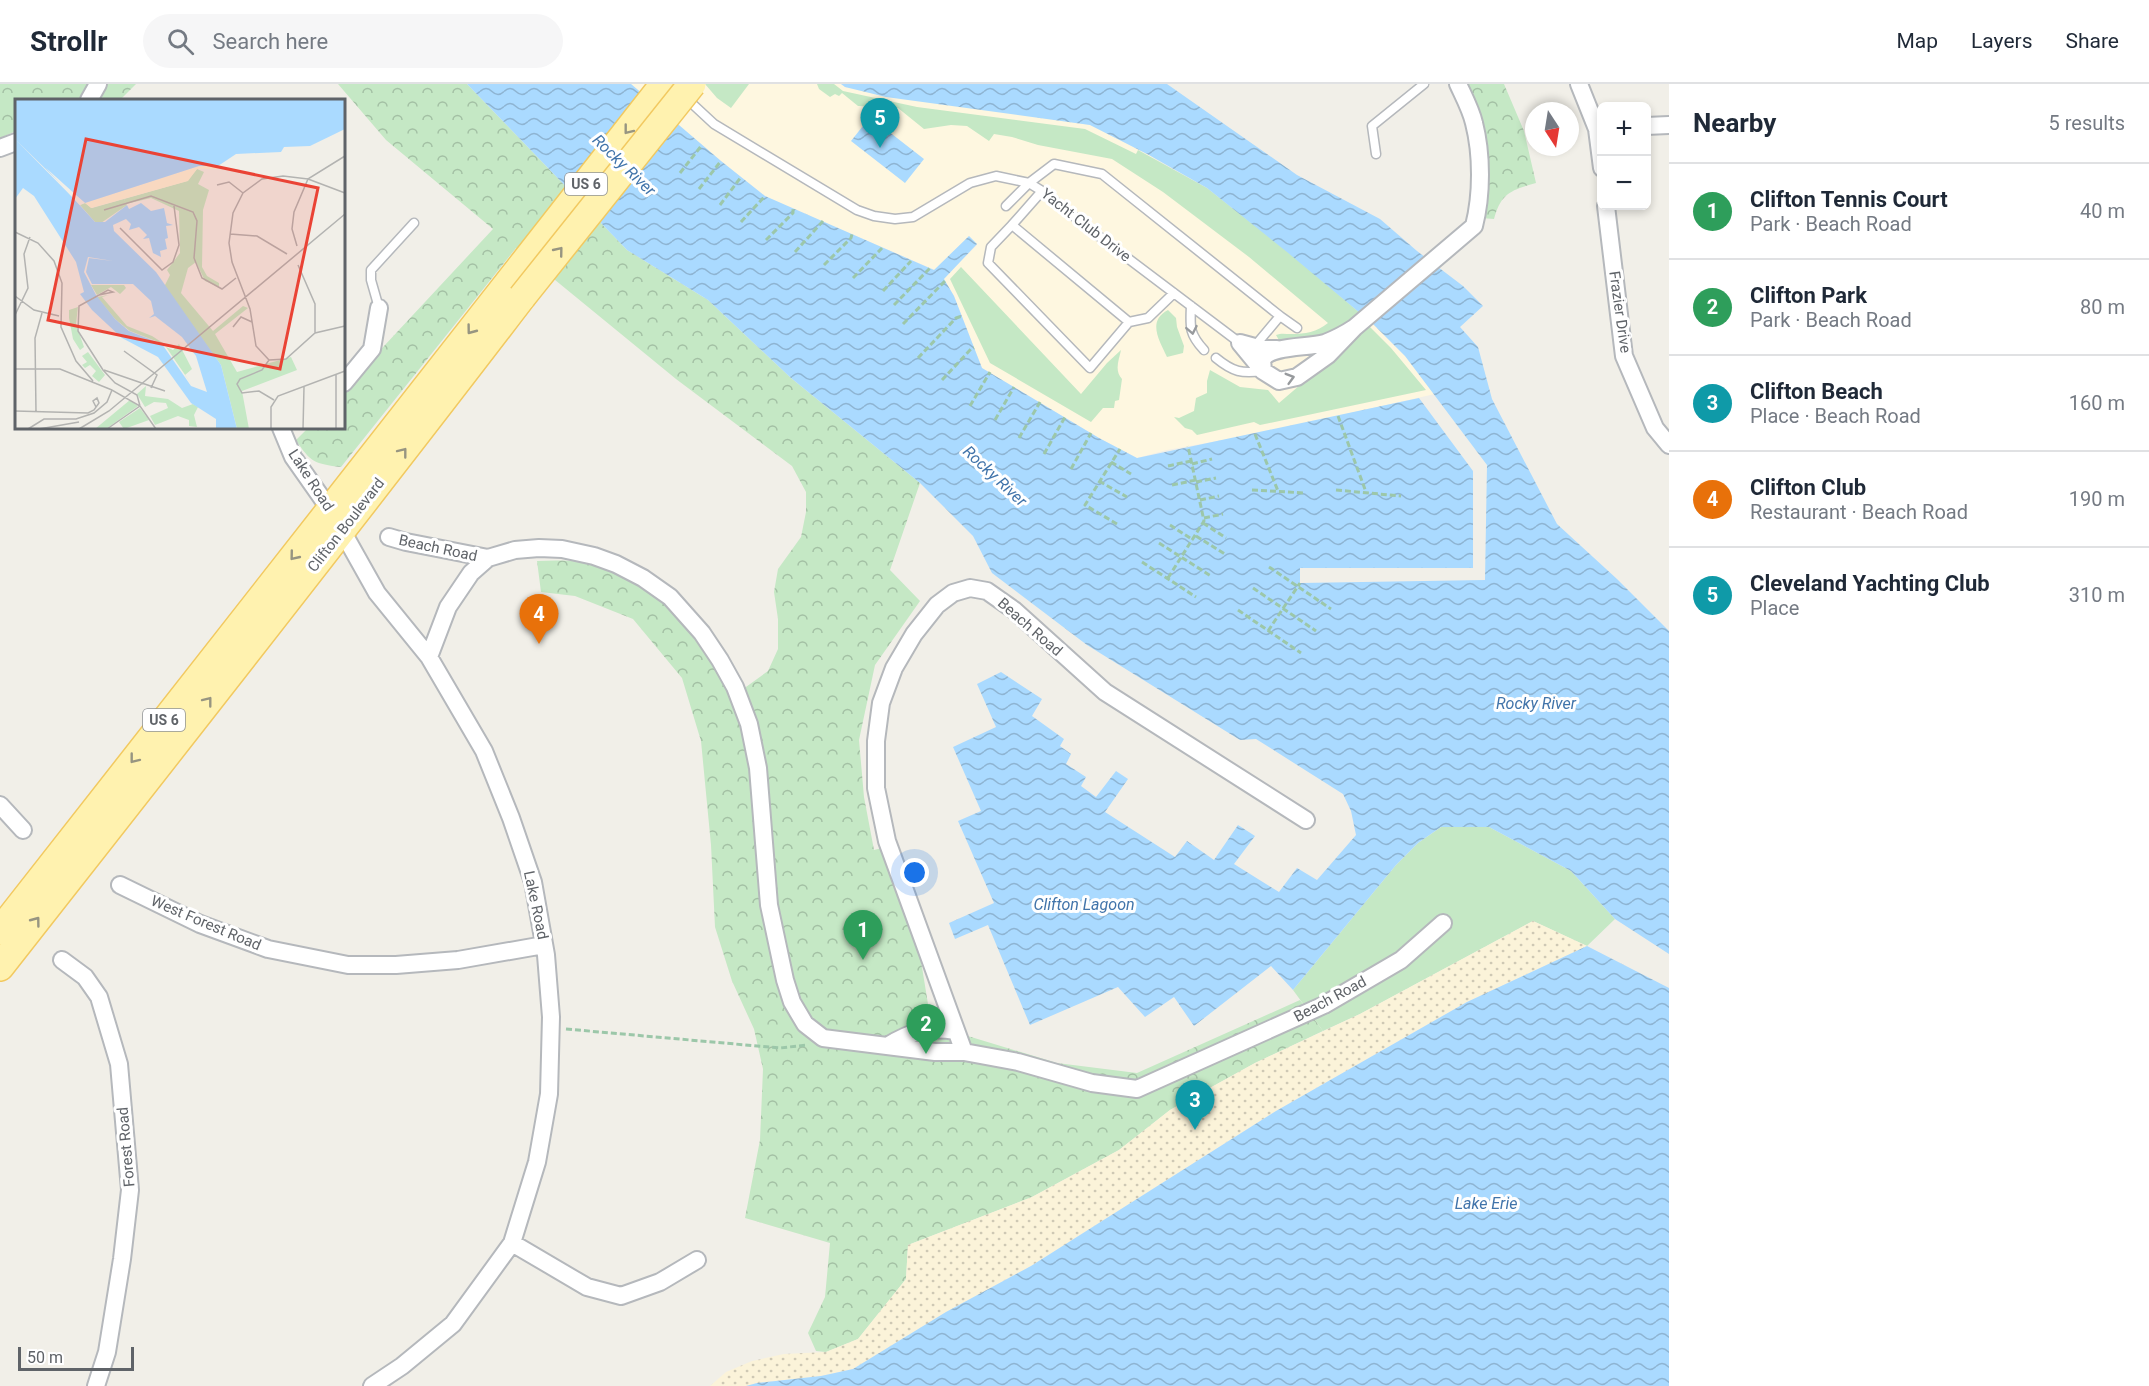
<!DOCTYPE html>
<meta charset="utf-8">
<style>
:root{--surface:#fff;--page:#f6f6f7;--text:#1f2937;--muted:#747a83;--line:#e0e1e3;--accent:#b45309}
body{margin:0;font-family:Roboto,sans-serif;background:var(--page);color:var(--text)}
.controls{position:absolute;right:18px;top:18px;display:grid;overflow:hidden;border-radius:9px;box-shadow:0 3px 9px #0003}
.controls button{width:54px;height:54px;display:grid;place-items:center;padding:0;border:0;border-bottom:2px solid var(--line);background:var(--surface);color:var(--text);font:30px sans-serif}
.compass{position:absolute;left:1525px;top:18px;width:54px;height:54px;border-radius:50%;background:var(--surface);box-shadow:0 3px 9px #0003;rotate:168deg}
.scale{position:absolute;left:18px;bottom:15px;width:116px;box-sizing:border-box;padding-left:6px;border:3px solid #5f6368;border-top:0;font-size:16px;line-height:21px;white-space:nowrap;color:#5f6368;-webkit-text-stroke:4px #fff;paint-order:stroke}
.you{position:absolute;left:915px;top:789px;width:21px;height:21px;margin:-15px;border:4px solid #fff;border-radius:50%;background:#1a73e8;box-shadow:0 0 0 9px #1a73e833}
.badge{display:grid;place-items:center;width:39px;height:39px;border-radius:50%;background:var(--accent);color:#fff;font-size:20px;font-weight:700}
.pin{position:absolute;translate:-50% -50px;filter:drop-shadow(0 2px 3px #0008)}
.pin::after{content:'';position:absolute;top:32px;width:21px;height:18px;background:inherit;clip-path:polygon(0 0,100% 0,50% 100%)}
.list{margin:0;padding:0;list-style:none}
h2{display:flex;justify-content:space-between;align-items:center;height:78px;margin:0;padding:0 24px;font-size:26px}
h2 small{font-size:20px;font-weight:400;color:var(--muted)}
.list li{display:grid;grid-template-columns:39px 1fr auto;gap:18px;align-items:center;box-sizing:border-box;height:96px;padding:0 24px;border-top:2px solid var(--line)}
.list b{display:block;font-size:22px;white-space:nowrap}
.list p{margin:0;font-size:20px;white-space:nowrap;color:var(--muted)}
.list em{font-size:20px;font-style:normal;color:var(--muted)}
.icon{flex:none;width:33px;height:33px;fill:none;stroke:currentColor;stroke-width:2;stroke-linecap:round;stroke-linejoin:round}
.map{position:relative;flex:none;width:1669px;height:1302px;overflow:hidden}
header{display:flex;align-items:center;gap:36px;box-sizing:border-box;height:84px;padding:0 30px;background:var(--surface);border-bottom:2px solid var(--line)}
header strong{font-size:28px}
nav{display:flex;gap:33px;margin-inline-start:auto;font-size:21px}
.search{width:420px;height:54px;background:var(--page);display:flex;align-items:center;gap:15px;box-sizing:border-box;padding:0 21px;border-radius:33px;color:var(--muted);font-size:22px}
main{display:flex}
aside{flex:1;background:var(--surface)}
.map>svg:first-child{display:block}
.commercial{fill:#fef7e0}
.green{fill:#c5e8c5}
.forest{fill:url(#forest-crowns)}
.sand{fill:url(#sand-dots)}
.water{fill:url(#water-waves)}
.lines{fill:none;stroke-linecap:round;stroke-linejoin:round}
.lane-casing{stroke:#b5b8bc;stroke-width:11}
.street-casing{stroke:#b5b8bc;stroke-width:20}
.primary-casing{stroke:#f2c960;stroke-width:30}
.path{stroke:#9cc7a9;stroke-width:3;stroke-dasharray:6 3;stroke-linecap:butt}
.lane{stroke:#fff;stroke-width:8}
.street{stroke:#fff;stroke-width:16}
.primary{stroke:#fff2af;stroke-width:27}
.primary-bridge-casing{stroke:#f2c960;stroke-width:30;stroke-linecap:butt}
.primary-bridge{stroke:#fff2af;stroke-width:27}
.oneway{stroke:#979581}
.oneway2{stroke:#979a9d}
.labels{text-anchor:middle;dominant-baseline:central;stroke-width:6;stroke-linejoin:round;paint-order:stroke}
.shield{fill:#fff;stroke:#8f9295;stroke-width:1.5}
.shield-label{font-size:14px;font-weight:bold;fill:#5f6368}
.street-label{font-size:15px;fill:#5f6368;stroke:#fff}
.water-label{font-size:16px;font-style:italic;fill:#4174aa;stroke:#fff}
.inset-road{fill:none;stroke:#b3b3b1;stroke-width:1.5}
.view{fill:#ea4335;fill-opacity:0.15;stroke:#ea4335;stroke-width:3}
.inset-edge{fill:none;stroke:#5f6368;stroke-width:3}
</style>
<header>
<strong>Strollr</strong>
<div class="search"><svg class="icon" aria-label="search" viewBox="0 0 24 24"><circle cx="10" cy="10" r="6"/><path d="M15 15l6 6"/></svg>Search here</div>
<nav><a>Map</a><a>Layers</a><a>Share</a></nav>
</header>
<main>
<div class="map">
<svg width="1669" height="1302" viewBox="0 0 1669 1302">
<defs>
<pattern id="forest-crowns" width="20" height="18" patternUnits="userSpaceOnUse" patternTransform="scale(1.5)"><rect width="20" height="18" fill="#c5e8c5"/><path d="M2 6a3 3 0 1 1 6 0M12 15a3 3 0 1 1 6 0" fill="none" stroke="#a3c0a4"/></pattern>
<pattern id="sand-dots" width="8" height="8" patternUnits="userSpaceOnUse" patternTransform="scale(1.5)"><rect width="8" height="8" fill="#fbf3d9"/><path d="M2 2h.1M6 6h.1" fill="none" stroke="#cec8b4" stroke-width="1.8" stroke-linecap="round"/></pattern>
<pattern id="water-waves" width="16" height="10" patternUnits="userSpaceOnUse" patternTransform="scale(1.5)"><rect width="16" height="10" fill="#aadaff"/><path d="M0 5q4-4 8 0t8 0" fill="none" stroke="#8eb4d2"/></pattern>
</defs>
<rect width="100%" height="100%" fill="#f1efe8"/>
<path class="commercial" d="M631 0H841L845 3 1090 41 1149 71 1287 168 1373 240 1405 272 1435 310 1257 350 1167 366 1137 374 1099 354 982 284 954 212 943 195 977 161 969 152 935 186 793 125 765 112 721 77Z"/>
<path class="green" d="M705 0H749L731 24 717 14Z
M817 0H834L843 7 917 23 1085 45 1136 70 1138 66 1207 104 1287 167 1360 229 1338 247 1322 256 1280 258 1276 251C1281 249 1285 250 1291 250 1305 250 1317 248 1328 239L1249 173 1163 108 1112 75 1038 61 1012 53 994 50 989 57 967 42 951 41 924 45 898 24 858 22 842 9 839 12 835 10 830 13 819 5Z
M961 183 1081 310 1107 279 1121 266C1119 276 1114 286 1122 295L1119 316 1115 317 1114 324H1103L1091 338 990 279 950 195Z
M1168 226 1176 234 1177 243 1184 262 1183 269 1167 273C1159 256 1147 237 1168 226Z
M1369 242 1391 264 1426 306 1260 341 1254 338 1197 351 1192 346 1185 344 1174 333 1179 334 1194 327 1196 314 1207 309V297L1210 286 1240 303 1268 306 1279 319Z
M1441 743H1489L1571 787 1615 835 1587 862 1533 837 1360 930 1323 947 1293 906 1396 781 1418 759Z"/>
<path class="forest" d="M0 0H136L120 16H16V47L0 54Z
M338 0H467L627 166 708 216 791 294 920 399 890 486 920 517 875 581 859 656 864 713 874 766 882 764 920 871 928 920 925 939 1057 979 1137 989 1300 916 1323 947 1255 979 1170 1026 1119 1066 1032 1113 908 1161 906 1195 858 1255 826 1268 816 1267 808 1249 825 1213 830 1159 745 1134 760 1056 763 985 754 945 732 897 715 843 711 761 701 657 682 594 633 535 575 512 541 508 537 477C560 476 584 476 606 484 644 497 678 529 700 562 712 579 721 597 732 613L768 587 778 565V535L774 508 778 485 801 453 806 428V408L792 382 676 295 516 164 341 383C315 380 310 378 296 356L308 344H344V305L493 145 386 56Z
M1466 0H1504L1524 47 1536 99C1511 106 1501 109 1494 135L1481 134Z"/>
<path class="sand" d="M1533 837 1587 862 1467 918 1276 1027 1031 1182 946 1228 853 1285 821 1292 757 1299 746 1302H710L726 1288 752 1277 784 1270 826 1268 858 1255 906 1195 908 1161 1032 1113 1119 1066 1170 1026 1255 979 1360 930Z"/>
<path class="water" d="M467 0H631L721 77 765 112 934 186 969 152 977 160 944 195 954 212 982 284 1099 354 1137 374 1419 314 1473 387V484H1300V499L1485 496 1487 381 1405 272 1373 240 1287 168 1207 104 1149 71 1090 41 886 13 845 3 841 0H1167L1297 91 1380 135 1417 167 1463 202 1483 222 1460 243 1478 263 1492 315 1557 440 1617 495 1669 547V870L1615 835 1571 787 1489 743H1441L1418 759 1396 781 1293 906 1271 882 1194 942 1174 913 1145 933 1118 903 1030 941 988 841 955 855 949 839 994 819 958 737 981 727 953 663 996 643 977 600 1001 588 1042 615 1032 632 1064 655 1060 662 1071 670 1066 680 1086 693 1081 702 1096 713 1116 687 1128 695 1105 728 1175 773 1187 757 1214 776 1238 741 1255 752 1234 780 1279 808 1297 784 1317 796 1356 751 1351 727 1343 710 1256 655 1240 656 1087 561 992 489 973 452 920 399 791 294 708 216 627 166Z
M870 33 924 75 905 99 851 57Z
M1587 862 1669 904V1302H746L757 1299 821 1292 853 1285 946 1228 1031 1182 1276 1027 1467 918Z"/>
<g class="lines">
<g class="lane-casing">
<path id="lane" d="M686 14 714 40 857 126 874 132 895 135 913 133 970 99 996 92 1029 99 1042 107 1105 157 1240 259
M1376 70 1372 42 1424 0
M1042 107 1012 141 1129 238 1148 234 1174 209
M1006 122 1029 99 1054 80 1102 90 1280 232
M1012 141 991 163 988 179 1090 284 1129 238
M1191 222C1190 243 1189 250 1204 266
M379 224 371 196V186L414 139
M1254 263 1280 232 1297 244
M1216 274C1233 288 1242 290 1263 287"/>
</g>
<g class="street-casing">
<path id="street" d="M1579 0 1597 45 1602 84
M89 16 98 0
M1646 42 1669 41
M0 64 16 58
M1606 122 1624 272 1655 344 1669 361
M1354 244C1345 250 1335 255 1325 259 1307 264 1272 261 1262 275L1263 287 1279 297 1297 293 1328 271 1354 244 1474 142C1482 111 1482 70 1474 39 1471 26 1464 13 1458 0
M1263 287 1240 259 1262 265H1277
M344 299 372 265 379 224
M281 344 293 373 331 427 377 509 429 573 484 667 511 734 533 798 546 871 551 933 549 1010 537 1078 512 1159 453 1240 402 1282 372 1302
M389 453 406 458 488 474
M429 573 448 523 471 489 488 474 515 466 539 464 562 465 594 472 616 480 643 494 670 513 702 549 720 576 735 603 749 640 758 684 769 821 785 896 792 918 805 940 823 954 935 968H964L1018 978 1092 999 1137 1005 1324 921 1401 876 1443 839
M0 721 23 746
M120 801 200 840 268 865 348 881H396L458 876 544 861
M62 876 85 893 99 913 119 980 130 1106 122 1175 107 1268 96 1302
M887 962C912 947 926 943 956 947
M964 968 887 757 876 704V657L881 619 894 584 914 550 937 521 953 509 970 504 987 507 1014 526 1105 608 1306 736
M512 1159 587 1203 621 1212 660 1198 697 1176"/>
</g>
<g class="primary-casing">
<path id="primary" d="M0 847 664 0
M0 883C175 660 350 438 522 213"/>
</g>
<path class="path" d="M680 89 702 61
M699 105 721 77
M720 121 741 93
M741 138 765 112
M766 156 793 129V125
M795 168 823 137
M824 181 851 154 852 150
M853 194 882 164
M883 207 911 177
M894 221 930 184
M903 240 945 197
M918 274 956 234 962 232
M942 296 971 265 974 264
M970 322 990 288
M1338 332 1366 408
M995 336 1014 303
M1255 350 1278 407
M1019 354 1040 318
M1044 370 1065 333
M1111 378 1131 390
M1192 380 1212 375
M1168 382 1191 377
M1071 385 1091 349
M1099 397 1127 413
M1196 398 1216 394
M1172 401 1196 396
M1252 406 1305 409
M1336 406 1401 412
M1200 416 1219 412
M1204 434 1223 430
M1203 439 1226 454
M1117 440 1085 421 1120 365
M1170 441 1193 456
M1196 452 1225 470
M1159 459 1211 492
M1142 478 1196 513
M1269 483 1331 525
M1168 494 1204 437 1188 362
M1253 504 1316 547
M1238 526 1301 569
M1268 547 1300 499
M566 945 780 964 807 961"/>
<use href="#lane" class="lane"/>
<use href="#street" class="street"/>
<use href="#primary" class="primary"/>
<g class="primary-bridge-casing">
<path id="primary-bridge" d="M522 213 692 0"/>
</g>
<use href="#primary-bridge" class="primary-bridge"/>
</g>
<defs><path id="oneway-chevron" d="M-2-3.5L2.5 0L-2 3.5" fill="none" stroke-width="1.6" stroke-linecap="round" stroke-linejoin="round" transform="scale(1.5)"/></defs>
<g class="oneway">
<use href="#oneway-chevron" transform="translate(628 46) rotate(128)"/>
<use href="#oneway-chevron" transform="translate(559 167) rotate(-51)"/>
<use href="#oneway-chevron" transform="translate(471 246) rotate(127)"/>
<use href="#oneway-chevron" transform="translate(403 368) rotate(-52)"/>
<use href="#oneway-chevron" transform="translate(294 472) rotate(129)"/>
<use href="#oneway-chevron" transform="translate(208 617) rotate(-52)"/>
<use href="#oneway-chevron" transform="translate(134 675) rotate(128)"/>
<use href="#oneway-chevron" transform="translate(36 837) rotate(-53)"/>
</g>
<g class="oneway2">
<use href="#oneway-chevron" transform="translate(1192 246) rotate(79)"/>
<use href="#oneway-chevron" transform="translate(1290 294) rotate(-16)"/>
</g>
<g class="labels">
<g class="shield">
<rect x="565" y="89" width="42" height="22" rx="4.5"/>
<rect x="143" y="625" width="42" height="22" rx="4.5"/>
</g>
<g class="shield-label">
<text x="586" y="100">US 6</text>
<text x="164" y="636">US 6</text>
</g>
<g class="street-label">
<text transform="translate(1086 141) rotate(38)">Yacht Club Drive</text>
<text transform="translate(1620 228) rotate(82)">Frazier Drive</text>
<text transform="translate(311 396) rotate(57)">Lake Road</text>
<text transform="translate(346 441) rotate(-52)">Clifton Boulevard</text>
<text transform="translate(438 464) rotate(12)">Beach Road</text>
<text transform="translate(1030 543) rotate(41)">Beach Road</text>
<text transform="translate(536 821) rotate(78)">Lake Road</text>
<text transform="translate(206 839) rotate(23)">West Forest Road</text>
<text transform="translate(1330 915) rotate(-28)">Beach Road</text>
<text transform="translate(126 1063) rotate(-95)">Forest Road</text>
</g>
<g class="water-label">
<text transform="translate(624 81) rotate(44)">Rocky River</text>
<text transform="translate(995 392) rotate(43)">Rocky River</text>
<text x="1536" y="619">Rocky River</text>
<text x="1084" y="820">Clifton Lagoon</text>
<text x="1486" y="1119">Lake Erie</text>
</g>
</g>
<g transform="translate(15 15)">
<rect width="330" height="330" fill="#f1efe8"/>
<path d="M109 100 112 106 86 124 80 123 65 106 70 104 77 109ZM76 186H109L111 189 105 195 96 188 82 196ZM94 196 87 198 112 227 137 237 151 246 115 232 100 220 82 198ZM164 245 177 270 170 276 177 286 151 248 158 251ZM125 309 134 321 109 330 104 323Z" fill="#c5e8c5"/>
<path d="M182 70 189 73 183 85 194 91 188 111 187 168 192 177 204 184V188L190 182 181 163 173 169 166 194 198 232 228 207 233 209 200 235 222 273 276 258 282 271 227 292 234 330H222L206 266 149 188 155 176 152 171 165 154 164 112 136 99 111 105 109 100 172 82ZM63 208 61 225 69 248 65 251 58 240 54 219V211ZM73 253 90 276 84 283 77 277 81 272 75 266 70 269 67 266 72 263 67 257ZM131 287 130 297 153 300 167 309 178 305 183 308 179 316 182 328 174 327V321L163 317 140 326 135 317 153 309 151 304 139 303 130 308 122 295ZM115 301 123 307 91 330H80Z" fill="#c5e8c5"/>
<path d="M207 65 202 70H182L173 82 119 97 76 109 70 104 184 67Z" fill="#fbf3d9"/>
<path d="M0 0H330V30L295 47 269 48 266 53 221 55 203 67H184L70 104 31 69 80 123H90L112 106 114 110 126 104 136 112 149 109 152 124 158 126 151 127 153 139 150 140 152 150 145 152 146 158 138 154 134 139 128 140 132 136 124 128 114 131 116 125 111 120 98 126 99 132 141 173 206 266 222 330H201V320L176 304 143 258 107 239 77 211 65 195 69 193 61 163 19 97 8 89 0 100ZM73 158 98 162 74 159 71 173 77 185H118L136 202 139 215 134 219 140 217 167 238 181 257 192 293 176 287 147 245 114 232 100 220 81 196 69 173Z" fill="#aadaff" fill-rule="evenodd"/>
<path d="M0 40 44 83 70 104 65 106Z" fill="#f1efe8"/>
<path class="inset-road" d="M202 86 214 83 228 94M89 111 136 97 178 113 182 122 179 159 187 179 207 190 221 179M105 129 147 171 158 163 164 146 159 107M0 133 23 144 39 162 47 184 46 228 61 262 78 282M215 135 242 137 272 155M282 147 277 130 279 113 293 80 330 94M283 166 300 205V234M84 196 98 193 93 191 64 207 63 232 88 271 100 284 122 296 125 307M0 197 19 211 44 217M0 216 13 189 9 155 15 138M218 228 226 218 237 223M109 252 142 276 136 289M254 261 241 247 235 210 217 163 214 144 218 114 228 94 247 80 268 77 293 80 330 57M254 261 247 271 225 280 222 285 227 294 244 292 259 301M254 261 271 260 300 234 330 227M0 270H45L97 291M89 271 150 292M0 312 73 314 79 311 84 304 82 299 78 302 81 308M21 313 20 239 27 214M13 330 29 320H61L79 314 92 303 97 291 125 307 141 330M24 330 64 323M64 330 94 312 330 115M92 330 125 307M256 330V308L263 297 330 272M288 330 289 288M321 330V276"/>
<path class="view" d="M71 40 303 89 265 270 33 221Z"/>
<rect width="330" height="330" class="inset-edge"/>
</g>
</svg>
<div class="controls">
<button>+</button>
<button>−</button>
</div>
<svg class="compass" viewBox="-18 -18 36 36"><path d="M0-13l5 13h-10z" fill="#e53935"/><path d="M0 13l5-13h-10z" fill="#747a83"/></svg>
<div class="scale">50 m</div>
<div class="you"></div>
<div class="pin badge" style="left:863px;top:876px;background:#2e9e5b">1</div>
<div class="pin badge" style="left:926px;top:970px;background:#2e9e5b">2</div>
<div class="pin badge" style="left:1195px;top:1046px;background:#0f9aa8">3</div>
<div class="pin badge" style="left:539px;top:560px;background:#e8710a">4</div>
<div class="pin badge" style="left:880px;top:64px;background:#0f9aa8">5</div>
</div>
<aside>
<h2>Nearby<small>5 results</small></h2>
<ul class="list">
<li><span class="badge" style="background:#2e9e5b">1</span><div><b>Clifton Tennis Court</b><p>Park · Beach Road</p></div><em>40 m</em></li>
<li><span class="badge" style="background:#2e9e5b">2</span><div><b>Clifton Park</b><p>Park · Beach Road</p></div><em>80 m</em></li>
<li><span class="badge" style="background:#0f9aa8">3</span><div><b>Clifton Beach</b><p>Place · Beach Road</p></div><em>160 m</em></li>
<li><span class="badge" style="background:#e8710a">4</span><div><b>Clifton Club</b><p>Restaurant · Beach Road</p></div><em>190 m</em></li>
<li><span class="badge" style="background:#0f9aa8">5</span><div><b>Cleveland Yachting Club</b><p>Place</p></div><em>310 m</em></li>
</ul>
</aside>
</main>
